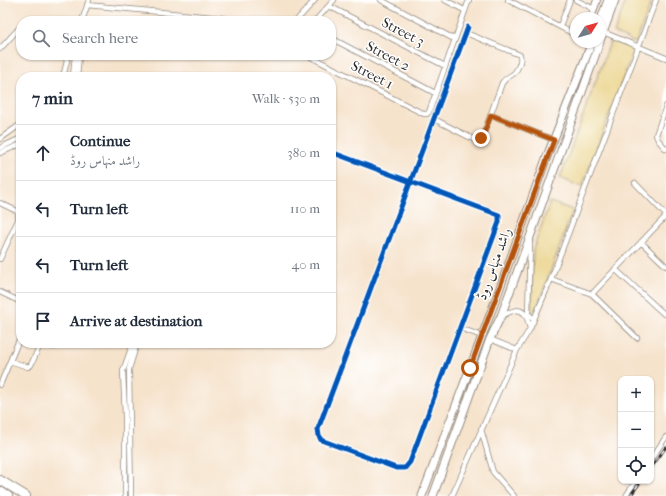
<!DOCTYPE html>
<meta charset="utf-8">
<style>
:root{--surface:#fff;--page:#f2f2f3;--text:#1f2937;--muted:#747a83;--line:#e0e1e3}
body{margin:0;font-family:"IM FELL French Canon",Amiri,serif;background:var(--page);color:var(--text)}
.controls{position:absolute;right:12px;bottom:12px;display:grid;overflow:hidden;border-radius:8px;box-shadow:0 1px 3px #0004}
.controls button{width:36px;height:36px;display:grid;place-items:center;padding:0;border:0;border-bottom:1px solid var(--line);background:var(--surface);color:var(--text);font:20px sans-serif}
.compass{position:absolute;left:570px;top:12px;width:36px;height:36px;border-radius:50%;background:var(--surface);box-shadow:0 1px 3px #0004;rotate:53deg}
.stop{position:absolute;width:12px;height:12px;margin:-9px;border:3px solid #b45309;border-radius:50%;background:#fff}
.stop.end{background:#b45309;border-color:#fff;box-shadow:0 1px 4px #0008}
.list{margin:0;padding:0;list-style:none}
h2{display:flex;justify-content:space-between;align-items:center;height:52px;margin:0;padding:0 16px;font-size:17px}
h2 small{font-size:13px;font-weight:400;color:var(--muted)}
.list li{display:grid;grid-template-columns:26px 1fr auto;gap:12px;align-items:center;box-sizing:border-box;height:56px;padding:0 16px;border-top:1px solid var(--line)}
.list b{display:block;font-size:15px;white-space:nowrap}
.list p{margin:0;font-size:13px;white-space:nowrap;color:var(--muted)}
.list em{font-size:13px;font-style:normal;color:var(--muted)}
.icon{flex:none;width:22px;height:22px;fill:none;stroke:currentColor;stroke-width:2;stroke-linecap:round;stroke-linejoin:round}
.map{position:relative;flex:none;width:666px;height:496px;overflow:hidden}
.search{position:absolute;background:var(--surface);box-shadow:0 1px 3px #0004;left:16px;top:16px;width:320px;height:44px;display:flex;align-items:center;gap:10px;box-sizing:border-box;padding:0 14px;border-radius:16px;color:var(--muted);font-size:15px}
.panel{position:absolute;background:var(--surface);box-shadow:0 1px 3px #0004;left:16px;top:72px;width:320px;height:276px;border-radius:16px}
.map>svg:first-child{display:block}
.sand{fill:#eeda9e;stroke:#8c8264}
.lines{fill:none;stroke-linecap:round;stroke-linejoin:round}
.minor-casing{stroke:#90877c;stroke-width:6}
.secondary-casing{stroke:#90877c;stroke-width:8}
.primary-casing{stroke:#90877c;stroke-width:9}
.trunk-casing{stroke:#90877c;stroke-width:10}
.minor{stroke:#fff;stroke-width:4.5}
.secondary{stroke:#fff;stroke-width:6}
.primary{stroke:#fff;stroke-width:7}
.trunk{stroke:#fff;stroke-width:8}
.rail-casing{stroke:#2b2b2b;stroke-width:3}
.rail{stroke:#fff;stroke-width:1.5;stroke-dasharray:4.5;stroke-linecap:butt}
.cycleway-casing{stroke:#fff;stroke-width:8}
.cycleway{stroke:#0057b8;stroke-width:5}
.route{stroke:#b45309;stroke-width:5}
.labels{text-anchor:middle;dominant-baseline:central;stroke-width:3;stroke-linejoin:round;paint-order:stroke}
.street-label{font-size:14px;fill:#2b2b2b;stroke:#fff}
</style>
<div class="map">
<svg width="666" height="496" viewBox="0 0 666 496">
<rect width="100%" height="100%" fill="#fff"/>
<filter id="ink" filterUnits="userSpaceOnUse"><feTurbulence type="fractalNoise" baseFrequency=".025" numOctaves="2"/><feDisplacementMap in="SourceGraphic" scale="8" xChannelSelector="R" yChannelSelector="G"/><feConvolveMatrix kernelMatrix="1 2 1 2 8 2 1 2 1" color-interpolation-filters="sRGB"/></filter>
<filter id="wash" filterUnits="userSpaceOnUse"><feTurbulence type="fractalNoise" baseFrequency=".012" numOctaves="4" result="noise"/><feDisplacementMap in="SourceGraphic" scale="16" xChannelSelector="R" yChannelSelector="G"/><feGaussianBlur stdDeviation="0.9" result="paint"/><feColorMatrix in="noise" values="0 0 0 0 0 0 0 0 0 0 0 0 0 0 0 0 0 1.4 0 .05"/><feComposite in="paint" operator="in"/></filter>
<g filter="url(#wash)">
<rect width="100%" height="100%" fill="#f6e3cc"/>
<path class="sand" d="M626 0H652L636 43 614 33Z
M611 40 634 49 582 187 560 178Z
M550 202 573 210 547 281 536 309 531 313 533 250Z"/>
</g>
<g filter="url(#ink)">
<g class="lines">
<g class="minor-casing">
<path id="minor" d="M381 0 454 39
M445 0 464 10
M508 0 576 35
M576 0 594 9
M87 5 223 18
M329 6 445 66
M25 21 26 20 28 21
M82 21 89 0
M296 21 315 0
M315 21 334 0
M560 26 570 0
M603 32 666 58
M331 38 435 93
M0 49 21 26
M307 55 424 114H427L429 112 469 0
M63 77 67 61 64 55
M73 77 75 55
M77 77 79 55
M666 106 656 135 658 140 666 149
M491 115 554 140
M434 119 477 141 484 133 502 83C508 74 514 78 519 65 521 61 521 59 520 55L466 33
M0 139 21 124
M0 148 21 138
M331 152 499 215V222L410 462 405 468H396L321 440 319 436 318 429C368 295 419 161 468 27
M0 153 21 144
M635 183 666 215
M0 203 21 213
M641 242 666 266
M530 243 528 314 534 319
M0 259 18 220V211
M615 269 664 314
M551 279 592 294 666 216
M0 292 21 302
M592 294 637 338
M502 316C519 306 526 308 530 329
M460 328 482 336
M490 339 517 350 530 329 551 279 656 0
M44 343 54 347 59 343
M10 361 28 367 31 365 41 343
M0 385 21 335
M481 429 493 472 514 496
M651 459 666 437
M125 496V416L123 371 133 343
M131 496 129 369 137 343
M452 496 517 350
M626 496 636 481"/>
</g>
<g class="secondary-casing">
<path id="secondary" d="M591 18 597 0"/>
</g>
<g class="primary-casing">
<path id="primary" d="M600 22 608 0
M600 41 615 0
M422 496 497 296 546 159 592 42
M433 496 490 339 501 316 530 237 600 42"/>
</g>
<g class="trunk-casing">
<path id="trunk" d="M0 480 26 496
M0 491 8 496"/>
</g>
<use href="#minor" class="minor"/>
<use href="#secondary" class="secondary"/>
<use href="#primary" class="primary"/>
<use href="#trunk" class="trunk"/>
<g class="rail-casing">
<path id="rail" d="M651 468 666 447
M630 496 641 481"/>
</g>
<use href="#rail" class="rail"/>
<g class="cycleway-casing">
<path id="cycleway" d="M331 152 499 215V222L410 462 405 468H396L321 440 319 436 318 429C368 295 419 161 468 27"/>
</g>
<use href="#cycleway" class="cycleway"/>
</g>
</g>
<g class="lines" filter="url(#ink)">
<path class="route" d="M470 368 554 140 491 115 484 133 481 138"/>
</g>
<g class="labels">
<g class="street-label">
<text transform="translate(403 32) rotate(28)">Street 3</text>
<text transform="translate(388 56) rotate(28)">Street 2</text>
<text transform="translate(372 75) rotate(27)">Street 1</text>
<text transform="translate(494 264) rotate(-70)">راشد منہاس روڈ</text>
</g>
</g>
</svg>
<div class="controls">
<button>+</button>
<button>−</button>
<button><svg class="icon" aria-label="locate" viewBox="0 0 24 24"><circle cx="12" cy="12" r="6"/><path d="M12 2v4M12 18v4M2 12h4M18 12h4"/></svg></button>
</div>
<svg class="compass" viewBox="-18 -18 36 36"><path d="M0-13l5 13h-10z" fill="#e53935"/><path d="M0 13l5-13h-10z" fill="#747a83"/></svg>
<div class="stop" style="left:470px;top:368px"></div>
<div class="stop end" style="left:481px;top:138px"></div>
<div class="search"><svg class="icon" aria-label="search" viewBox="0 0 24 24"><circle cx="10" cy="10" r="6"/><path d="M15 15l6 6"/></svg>Search here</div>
<section class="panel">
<h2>7 min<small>Walk · 530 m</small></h2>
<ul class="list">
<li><svg class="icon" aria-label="ahead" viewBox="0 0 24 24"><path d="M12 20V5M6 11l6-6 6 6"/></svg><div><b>Continue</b><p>راشد منہاس روڈ</p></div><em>380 m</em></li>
<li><svg class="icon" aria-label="left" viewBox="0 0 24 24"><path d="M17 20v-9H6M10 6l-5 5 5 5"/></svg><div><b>Turn left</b></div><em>110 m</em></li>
<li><svg class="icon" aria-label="left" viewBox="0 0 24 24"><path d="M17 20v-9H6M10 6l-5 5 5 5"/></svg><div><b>Turn left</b></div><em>40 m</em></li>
<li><svg class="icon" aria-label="arrive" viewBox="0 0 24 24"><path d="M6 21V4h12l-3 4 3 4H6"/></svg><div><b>Arrive at destination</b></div></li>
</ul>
</section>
</div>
